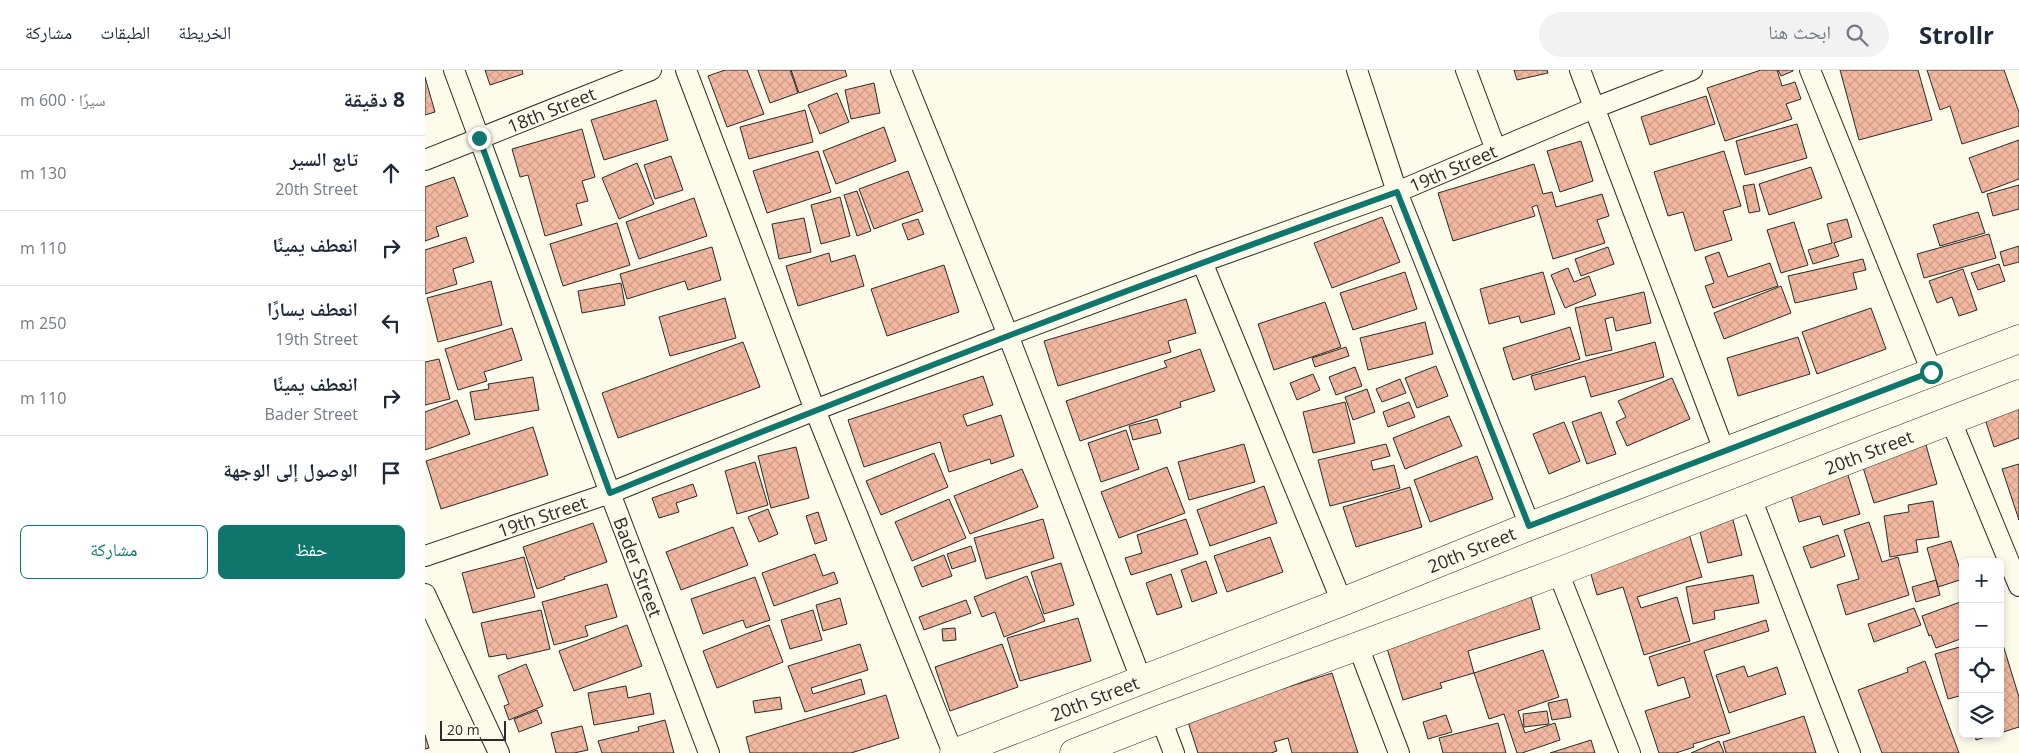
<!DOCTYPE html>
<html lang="ar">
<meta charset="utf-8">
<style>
:root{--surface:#fff;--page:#f2f2f3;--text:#1f2937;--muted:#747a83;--line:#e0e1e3;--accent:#0f766e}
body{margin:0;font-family:"Open Sans","Noto Naskh Arabic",sans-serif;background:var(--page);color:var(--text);direction:rtl}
.controls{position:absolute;right:15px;bottom:15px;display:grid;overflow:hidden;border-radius:8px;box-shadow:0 2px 8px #0003}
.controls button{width:45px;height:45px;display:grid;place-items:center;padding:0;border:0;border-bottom:1px solid var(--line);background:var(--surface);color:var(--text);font:25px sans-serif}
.scale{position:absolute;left:15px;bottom:12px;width:66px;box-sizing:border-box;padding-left:5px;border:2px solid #2b2b2b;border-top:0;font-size:14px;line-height:18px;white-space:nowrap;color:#2b2b2b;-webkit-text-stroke:4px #fdfbea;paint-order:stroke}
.stop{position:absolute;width:15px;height:15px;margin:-11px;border:4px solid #0f766e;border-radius:50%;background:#fff}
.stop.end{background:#0f766e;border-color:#fff;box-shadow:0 1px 5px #0008}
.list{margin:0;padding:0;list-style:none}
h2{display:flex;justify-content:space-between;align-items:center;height:65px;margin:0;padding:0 20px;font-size:21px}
h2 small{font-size:16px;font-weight:400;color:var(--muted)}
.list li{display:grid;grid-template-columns:32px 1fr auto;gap:15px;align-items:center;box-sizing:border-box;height:75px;padding:0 20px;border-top:1px solid var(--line)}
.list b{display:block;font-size:19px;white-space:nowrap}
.list p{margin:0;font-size:16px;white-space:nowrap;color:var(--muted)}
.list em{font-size:16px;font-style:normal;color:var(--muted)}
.actions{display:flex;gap:10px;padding:15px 20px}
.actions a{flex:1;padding:11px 0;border:1px solid var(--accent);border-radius:8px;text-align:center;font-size:18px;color:var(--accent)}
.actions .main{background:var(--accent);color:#fff}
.icon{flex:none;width:28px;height:28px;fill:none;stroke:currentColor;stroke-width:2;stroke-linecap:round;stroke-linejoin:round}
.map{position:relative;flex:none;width:1594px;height:683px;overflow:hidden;direction:ltr}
header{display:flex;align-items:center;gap:30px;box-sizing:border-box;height:70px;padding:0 25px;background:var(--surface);border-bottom:1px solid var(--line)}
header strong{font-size:24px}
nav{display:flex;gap:28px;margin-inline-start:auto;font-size:18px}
.search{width:350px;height:45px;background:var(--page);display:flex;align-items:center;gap:12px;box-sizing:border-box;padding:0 18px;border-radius:28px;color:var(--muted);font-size:19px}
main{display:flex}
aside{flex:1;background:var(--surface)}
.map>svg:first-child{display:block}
.building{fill:url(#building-cross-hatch);stroke:#2b2b2b}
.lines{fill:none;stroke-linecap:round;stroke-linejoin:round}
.street-casing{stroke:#2b2b2b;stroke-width:22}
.secondary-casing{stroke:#2b2b2b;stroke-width:29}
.street{stroke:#fdfbea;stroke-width:20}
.secondary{stroke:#fdfbea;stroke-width:28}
.route{stroke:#0f766e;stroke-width:6}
.labels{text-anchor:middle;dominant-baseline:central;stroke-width:4;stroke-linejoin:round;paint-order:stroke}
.street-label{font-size:18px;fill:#2b2b2b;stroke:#fdfbea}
</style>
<header>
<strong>Strollr</strong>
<div class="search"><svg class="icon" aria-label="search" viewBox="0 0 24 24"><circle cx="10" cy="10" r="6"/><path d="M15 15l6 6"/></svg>ابحث هنا</div>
<nav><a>الخريطة</a><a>الطبقات</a><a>مشاركة</a></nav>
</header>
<main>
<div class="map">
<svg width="1594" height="683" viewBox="0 0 1594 683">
<defs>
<pattern id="building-cross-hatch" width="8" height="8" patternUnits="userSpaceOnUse" patternTransform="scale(1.25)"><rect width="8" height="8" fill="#f2b8a0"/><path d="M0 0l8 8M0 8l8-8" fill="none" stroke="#d09e8a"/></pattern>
</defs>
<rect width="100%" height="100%" fill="#fdfbea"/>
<path class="building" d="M60 0H97L98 4 65 15Z
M300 0H322L339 44 302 57 283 6Z
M333 0H365L373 23 345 33Z
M366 0H420L422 6 374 23Z
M1089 0H1122L1123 3 1092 10Z
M1336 0H1352L1357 16 1370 12 1376 29 1361 34 1367 49 1300 71 1282 18Z
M1353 0H1368V1L1356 6Z
M1415 0H1493L1507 50 1434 70Z
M1502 0H1579L1594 42V56L1537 74 1525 36 1515 40Z
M0 7 10 42 0 45Z
M449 13 455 43 426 49 420 20Z
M412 23 424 52 395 64 383 35Z
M1281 26 1290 54 1225 75 1216 47Z
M231 30 243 70 179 90 166 50Z
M380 40 388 72 324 89 315 57Z
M1372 54 1382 88 1320 105 1311 71Z
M459 57 471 91 411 114 398 81Z
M157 59 170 107 157 111 163 131 151 134 157 155 120 166 103 105 95 107 87 79Z
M1594 70V109L1557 123 1544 88Z
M1156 71 1168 111 1135 122 1122 81Z
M393 81 406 122 342 143 328 101Z
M1299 81 1316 136 1298 141 1307 170 1270 181 1258 142 1243 146 1229 102Z
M246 86 258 120 230 129 219 95Z
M212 93 229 134 194 149 177 108Z
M1109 94 1118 124 1127 122 1131 137 1177 124 1184 146 1172 150 1180 173 1128 189 1112 135 1107 137 1110 146 1028 171 1013 123Z
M1386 97 1397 128 1344 145 1334 114Z
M483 101 498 141 449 159 434 119Z
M29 107 43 146 11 157 14 166 0 171V117Z
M1329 114 1335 141 1324 143 1318 116Z
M1594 115V139L1568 146 1562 124Z
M432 121 446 161 432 166 419 125Z
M415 127 425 166 396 174 386 135Z
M269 128 282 166 214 189 201 152Z
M1553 142 1560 163 1515 176 1508 155Z
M957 147 975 192 907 218 889 173Z
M379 148 386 182 354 189 347 154Z
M493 149 499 164 483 170 477 154Z
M1422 149 1427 167 1409 173 1414 186 1388 194 1383 180 1407 173 1402 154Z
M1369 152 1383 195 1356 203 1342 160Z
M192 153 205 195 138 216 125 174Z
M1564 164 1571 188 1499 208 1492 184Z
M41 167 49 192 28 199 32 214 0 224V180Z
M1594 176V192L1579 196 1575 182Z
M287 177 296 210 263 220 260 211 202 229 195 204Z
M1183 177 1189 194 1156 206 1150 189Z
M1294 182 1303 207 1345 193 1353 216 1288 238 1280 216 1289 213 1280 187Z
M404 183 406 192 430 185 439 216 373 236 361 196Z
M1438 189 1441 200 1428 203 1432 219 1370 233 1363 206Z
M1574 194 1580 211 1553 220 1546 203Z
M519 195 534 242 462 266 446 219Z
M1143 198 1149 212 1164 206 1171 225 1140 238 1126 205Z
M1538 199 1552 240 1534 246 1527 227 1512 233 1504 211Z
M980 202 992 239 928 260 915 223Z
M1118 202 1130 244 1096 253 1094 246 1064 254 1055 219Z
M66 211 77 255 13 272 2 228Z
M196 213 200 235 157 243 153 221Z
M1356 216 1366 243 1299 269 1289 243Z
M1219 222 1226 253 1191 261 1188 247 1180 249 1187 280 1161 286 1150 238Z
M300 228 311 268 245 286 234 247Z
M761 229 771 263 743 271 746 282 633 316 619 271Z
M900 232 916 277 849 300 833 254Z
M1446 238 1461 279 1392 304 1377 262Z
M1000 252 1008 284 943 300 935 268Z
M1145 257 1155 289 1088 310 1078 278Z
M87 258 97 290 59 302 62 311 33 320 20 279Z
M1373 267 1385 304 1313 326 1302 288Z
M318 272 335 317 193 368 177 323Z
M1230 272 1239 307 1166 327 1160 306 1110 320 1106 306Z
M921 277 924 286 890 297 887 288Z
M775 279 790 321 755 332 756 337 655 371 641 331 742 297 739 291Z
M14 289 25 329 0 335V292Z
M1011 296 1023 326 992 338 980 308Z
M930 297 937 316 911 325 904 307Z
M888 304 895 320 872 330 865 313Z
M558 306 568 335 538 345 542 356 576 345 589 386 566 394 565 389 524 402 515 372 439 397 423 350Z
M108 307 114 340 50 350 45 322 64 319 63 314Z
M1247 308 1265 349 1202 376 1191 352 1201 347 1193 331Z
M975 309 981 323 957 332 951 319Z
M942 319 950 342 928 350 920 327Z
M32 330 45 364 0 380V342Z
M1594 331V368L1569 377 1558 343Z
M920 332 930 373 888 383 878 342Z
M984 332 990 347 963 357 958 342Z
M1176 342 1191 384 1162 394 1147 352Z
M1024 346 1037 376 980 399 968 368Z
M732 349 736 363 708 370 704 356Z
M1139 352 1155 391 1124 404 1108 364Z
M108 357 123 405 16 439 1 391Z
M701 360 714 399 676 412 663 373Z
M819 374 830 412 764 430 753 392Z
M961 374 965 386 946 391 948 400 969 395 975 418 905 436 893 390Z
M1501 375 1512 414 1449 433 1437 394Z
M371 377 384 428 346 438 333 386Z
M509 383 523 417 456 445 441 411Z
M1052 386 1068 429 1005 452 989 410Z
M330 392 343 435 312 444 300 401Z
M1594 394V450L1577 399Z
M742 397 760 443 694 468 676 422Z
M597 399 613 437 545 464 529 426Z
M1422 402 1435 444 1398 455 1395 446 1374 452 1364 419Z
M268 414 272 426 251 433 254 442 234 448 227 428Z
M839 416 852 453 785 476 772 440Z
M985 417 997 457 931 477 918 437Z
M524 429 541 468 487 491 470 452Z
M1508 431 1514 467 1491 470 1493 482 1465 487 1459 446 1484 442 1483 435Z
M343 439 353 464 334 472 323 447Z
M393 442 402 470 390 474 381 446Z
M1307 446 1317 485 1283 493 1273 454Z
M618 449 629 488 561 509 549 468Z
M761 449 773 484 706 505 700 488 717 483 712 465Z
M1444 452 1457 492 1473 487 1484 525 1421 545 1412 515 1434 509 1419 460Z
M168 453 182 492 139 507 140 509 112 519 98 477Z
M308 457 323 495 256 520 241 482Z
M1264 464 1277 507 1212 527 1216 538 1252 527 1265 571 1219 585 1198 517 1172 525 1163 494Z
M1413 465 1420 486 1386 498 1378 477Z
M845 467 858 502 802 522 789 486Z
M1526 471 1538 509 1513 517 1502 478Z
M546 476 551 491 527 499 522 484Z
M390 484 398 506 409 502 413 513 349 536 337 503Z
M519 485 527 506 497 517 489 497Z
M99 487 110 527 48 543 37 503Z
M781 491 792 523 767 532 756 500Z
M636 493 649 535 619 544 606 502Z
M746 504 757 537 732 545 721 513Z
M1328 505 1334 533 1289 541 1290 549 1268 554 1261 517Z
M602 506 620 551 579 567 570 542 557 547 549 527Z
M330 507 345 550 321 558 318 550 278 564 266 529Z
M1511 510 1515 525 1491 532 1487 517Z
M182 514 192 547 160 556 163 566 129 575 117 532Z
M1106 527 1115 559 1043 581 1049 603 1015 613 1017 618 978 630 960 572Z
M415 528 422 554 398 561 391 535Z
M541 530 546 543 499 560 494 547Z
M1538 531V568L1511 578 1506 565 1504 566 1497 546Z
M1489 538 1496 555 1449 572 1443 554Z
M116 540 125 579 82 589 81 584 64 587 56 553Z
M388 540 397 570 365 579 356 550Z
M653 548 666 591 595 611 582 568Z
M1341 550 1344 561 1279 581 1305 663 1268 674 1269 677 1251 683H1234L1220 641 1265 627 1259 607 1233 616 1224 587Z
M202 555 217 596 149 621 134 581Z
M344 555 358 592 292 618 278 581Z
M530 558 531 570 518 571 517 559Z
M1575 565 1594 627V657L1575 663Z
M435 574 443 600 386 618 388 624 436 609 440 624 380 642 363 596Z
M577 574 593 617 525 641 510 597Z
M1538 576V625L1523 629 1510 584Z
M1118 580 1134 627 1093 641 1100 663 1130 653 1135 670 1097 683H1092L1079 644 1064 649 1049 603Z
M1500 591 1534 683H1457L1433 620 1483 602 1482 598Z
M101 594 118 636 84 650 79 636 84 634 73 606Z
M1319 596 1323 607 1352 597 1361 624 1304 643 1291 605Z
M907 603 933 683H867L863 668 849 672 852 681 846 683H773L762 649Z
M201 616 203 628 225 623 229 644 169 655 163 623Z
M461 625 474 668 426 683H325L321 667Z
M355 627 357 639 330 643 328 631Z
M1142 629 1146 647 1127 650 1123 633Z
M112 640 117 653 94 662 89 649Z
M1122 641 1124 654 1099 657 1098 644Z
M1021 645 1027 662 1003 669 998 652Z
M1379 646 1391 683H1301L1298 672Z
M240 650 249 683H177L173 671 214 661 213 657Z
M1073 653 1081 683H1018L1014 668Z
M157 656 163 680 149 683H131L126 663Z
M1550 664H1570L1551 670Z
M0 665 4 678 0 679Z
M1166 670 1170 683H1125Z
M1294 671 1299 683H1266Z"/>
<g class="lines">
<g class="street-casing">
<g id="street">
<path id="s1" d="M29 0 185 423 284 683"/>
<path d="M261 0 390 340 528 683"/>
<path d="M476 0 583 265 716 609"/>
<path d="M932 0 972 122 1105 456"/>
<path d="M1041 0 1071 80"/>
<path d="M1155 0 1300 383"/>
<path d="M1385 0 1507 302"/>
<path id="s2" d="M0 90 226 0"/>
<path d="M777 192 917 532"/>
<path d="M1526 351 1594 516"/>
<path d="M1326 428 1425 683"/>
<path id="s3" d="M0 486 185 423 390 340 583 265 777 192 972 122 1169 38 1267 0"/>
<path d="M1133 502 1205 683"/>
<path d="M0 524 74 683"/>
<path d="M933 576 974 683"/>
<path d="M736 649 749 683"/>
</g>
</g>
<g class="secondary-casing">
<g id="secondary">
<path id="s4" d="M529 683 917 532 1105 456 1594 269"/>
<path id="s5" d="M649 683 736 649 1133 502 1594 324"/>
</g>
</g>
<use href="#street" class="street"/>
<use href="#secondary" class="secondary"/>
</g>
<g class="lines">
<path class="route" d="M54 68 185 423C445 317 707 217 972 122L1104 456 1506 302"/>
</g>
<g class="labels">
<g class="street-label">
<text stroke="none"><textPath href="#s2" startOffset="136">18th Street</textPath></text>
<text stroke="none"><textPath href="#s3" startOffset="1099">19th Street</textPath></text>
<text stroke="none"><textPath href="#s5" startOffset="850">20th Street</textPath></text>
<text stroke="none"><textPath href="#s3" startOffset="124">19th Street</textPath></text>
<text stroke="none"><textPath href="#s4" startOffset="556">20th Street</textPath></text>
<text stroke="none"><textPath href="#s1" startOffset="530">Bader Street</textPath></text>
<text stroke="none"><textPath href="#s4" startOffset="151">20th Street</textPath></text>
</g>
</g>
</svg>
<div class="controls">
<button>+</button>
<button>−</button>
<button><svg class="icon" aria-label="locate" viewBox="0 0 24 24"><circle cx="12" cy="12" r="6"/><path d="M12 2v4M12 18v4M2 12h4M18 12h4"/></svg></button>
<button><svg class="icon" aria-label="layers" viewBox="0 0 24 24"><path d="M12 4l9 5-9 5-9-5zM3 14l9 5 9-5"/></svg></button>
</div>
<div class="scale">20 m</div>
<div class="stop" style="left:1506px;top:302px"></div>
<div class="stop end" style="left:54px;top:68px"></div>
</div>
<aside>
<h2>8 دقيقة<small>سيرًا · 600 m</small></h2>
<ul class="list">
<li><svg class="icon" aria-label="ahead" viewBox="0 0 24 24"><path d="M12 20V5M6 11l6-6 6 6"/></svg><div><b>تابع السير</b><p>20th Street</p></div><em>130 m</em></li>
<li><svg class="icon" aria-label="right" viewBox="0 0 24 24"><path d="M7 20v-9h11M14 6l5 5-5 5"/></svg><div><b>انعطف يمينًا</b></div><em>110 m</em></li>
<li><svg class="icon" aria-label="left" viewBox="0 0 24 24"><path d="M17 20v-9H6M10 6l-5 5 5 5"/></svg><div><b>انعطف يسارًا</b><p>19th Street</p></div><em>250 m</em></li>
<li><svg class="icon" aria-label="right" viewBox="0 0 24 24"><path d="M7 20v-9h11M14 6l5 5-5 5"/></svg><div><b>انعطف يمينًا</b><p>Bader Street</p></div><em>110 m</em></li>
<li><svg class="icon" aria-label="arrive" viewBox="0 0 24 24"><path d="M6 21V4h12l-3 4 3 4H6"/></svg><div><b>الوصول إلى الوجهة</b></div></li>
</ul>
<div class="actions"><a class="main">حفظ</a><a>مشاركة</a></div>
</aside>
</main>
